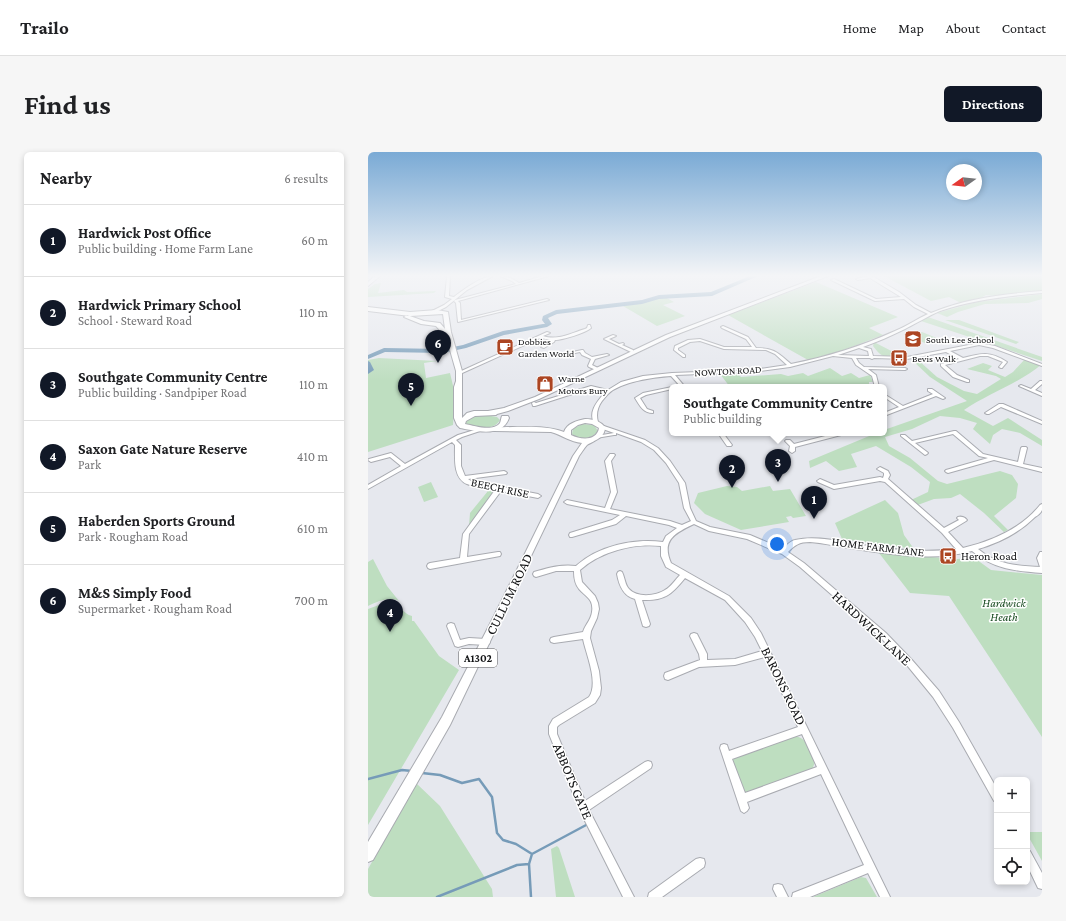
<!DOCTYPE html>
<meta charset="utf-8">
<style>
:root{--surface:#fff;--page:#f6f6f6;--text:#202124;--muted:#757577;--line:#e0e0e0;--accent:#111827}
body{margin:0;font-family:"Crimson Pro",serif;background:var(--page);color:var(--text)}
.controls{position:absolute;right:12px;bottom:12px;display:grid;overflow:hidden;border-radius:6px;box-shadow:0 2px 6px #0003}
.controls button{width:36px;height:36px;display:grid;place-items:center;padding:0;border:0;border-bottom:1px solid var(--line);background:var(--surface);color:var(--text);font:20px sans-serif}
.compass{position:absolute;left:578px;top:12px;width:36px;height:36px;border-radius:50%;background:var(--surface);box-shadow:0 2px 6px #0003;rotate:255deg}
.you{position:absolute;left:409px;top:392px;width:14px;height:14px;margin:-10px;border:3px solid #fff;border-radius:50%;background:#1a73e8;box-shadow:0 0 0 6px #1a73e833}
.badge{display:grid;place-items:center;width:26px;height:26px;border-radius:50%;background:var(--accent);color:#fff;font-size:13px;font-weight:700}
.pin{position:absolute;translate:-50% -33px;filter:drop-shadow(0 1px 2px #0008)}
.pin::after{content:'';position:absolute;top:21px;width:14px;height:12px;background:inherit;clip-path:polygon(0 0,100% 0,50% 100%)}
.popup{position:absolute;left:301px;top:232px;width:218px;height:52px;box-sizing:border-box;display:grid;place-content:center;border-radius:6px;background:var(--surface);filter:drop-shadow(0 1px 3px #0005);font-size:13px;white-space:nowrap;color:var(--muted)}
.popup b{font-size:15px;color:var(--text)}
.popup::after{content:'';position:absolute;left:50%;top:100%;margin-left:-8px;border:8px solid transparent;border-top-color:var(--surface)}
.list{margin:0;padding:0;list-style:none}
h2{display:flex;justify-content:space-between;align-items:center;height:52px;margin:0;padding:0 16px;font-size:17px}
h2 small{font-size:13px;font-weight:400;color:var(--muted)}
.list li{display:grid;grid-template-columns:26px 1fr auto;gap:12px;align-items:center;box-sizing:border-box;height:72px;padding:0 16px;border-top:1px solid var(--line)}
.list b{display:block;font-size:15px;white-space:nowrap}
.list p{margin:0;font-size:13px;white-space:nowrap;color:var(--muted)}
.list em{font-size:13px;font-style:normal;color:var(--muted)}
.icon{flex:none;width:22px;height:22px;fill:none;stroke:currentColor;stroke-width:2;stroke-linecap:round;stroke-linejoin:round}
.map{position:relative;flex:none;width:674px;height:745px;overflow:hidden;border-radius:6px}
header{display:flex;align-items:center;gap:24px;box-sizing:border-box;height:56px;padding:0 20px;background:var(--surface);border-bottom:1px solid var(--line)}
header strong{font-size:19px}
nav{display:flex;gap:22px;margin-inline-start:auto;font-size:14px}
.intro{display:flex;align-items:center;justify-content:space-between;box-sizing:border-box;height:96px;padding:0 24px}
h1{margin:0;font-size:28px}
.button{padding:10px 18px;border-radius:6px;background:var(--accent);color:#fff;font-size:14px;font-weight:700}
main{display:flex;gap:24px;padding:0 24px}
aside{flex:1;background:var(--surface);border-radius:6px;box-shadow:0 2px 6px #0003}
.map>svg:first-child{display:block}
.green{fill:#bedec0}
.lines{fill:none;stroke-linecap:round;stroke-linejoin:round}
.stream{stroke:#769bb8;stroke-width:2.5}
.river{fill:#769bb8;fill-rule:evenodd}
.minor-casing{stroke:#a9abb1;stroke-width:2}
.major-casing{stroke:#a9abb1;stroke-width:2}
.highway-casing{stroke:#a9abb1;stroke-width:2}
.minor{fill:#fff;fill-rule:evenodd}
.major{fill:#fff;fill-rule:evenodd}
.highway{fill:#fff;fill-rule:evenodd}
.labels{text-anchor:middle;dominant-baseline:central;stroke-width:3;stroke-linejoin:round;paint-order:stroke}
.far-poi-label{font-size:10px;fill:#131416;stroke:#fff;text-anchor:start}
.far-street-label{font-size:10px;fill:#131416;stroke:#fff}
.shield{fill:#fff;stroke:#5a5a5c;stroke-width:1}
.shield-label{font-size:11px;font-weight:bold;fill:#131416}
.street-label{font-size:12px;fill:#131416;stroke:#fff}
.poi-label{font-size:12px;fill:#131416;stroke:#fff;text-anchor:start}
.park-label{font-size:12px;font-style:italic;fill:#194b21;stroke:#fff}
.near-street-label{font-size:14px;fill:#131416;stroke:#fff}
</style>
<header>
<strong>Trailo</strong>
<nav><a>Home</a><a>Map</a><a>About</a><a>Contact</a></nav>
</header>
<div class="intro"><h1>Find us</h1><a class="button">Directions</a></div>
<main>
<aside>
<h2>Nearby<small>6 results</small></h2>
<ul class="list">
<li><span class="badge">1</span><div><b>Hardwick Post Office</b><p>Public building · Home Farm Lane</p></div><em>60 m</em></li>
<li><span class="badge">2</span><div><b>Hardwick Primary School</b><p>School · Steward Road</p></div><em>110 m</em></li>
<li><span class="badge">3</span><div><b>Southgate Community Centre</b><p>Public building · Sandpiper Road</p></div><em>110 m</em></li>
<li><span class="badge">4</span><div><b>Saxon Gate Nature Reserve</b><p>Park</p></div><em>410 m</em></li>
<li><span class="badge">5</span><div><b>Haberden Sports Ground</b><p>Park · Rougham Road</p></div><em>610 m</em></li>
<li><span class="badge">6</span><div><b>M&amp;S Simply Food</b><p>Supermarket · Rougham Road</p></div><em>700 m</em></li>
</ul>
</aside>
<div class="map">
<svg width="674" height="745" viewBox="0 0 674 745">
<rect width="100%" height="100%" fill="#e6e8ee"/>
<path class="green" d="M516 124H674V139L628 144 618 143 613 146 593 151 581 145 563 149Z
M448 130 530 165 501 176 515 183 473 199 440 208 360 163Z
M13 131 10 141 36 138 39 140 68 139 66 141 0 145V137L7 132Z
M674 142V147L660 151 617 152 590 160 579 165 569 161 609 150Z
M297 145 306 150 295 153 317 164 289 174 255 154Z
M560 165 674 205V209L553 169Z
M577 168H591L651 190 648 192Z
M554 180 571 187 559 192 543 185Z
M506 190 535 205C518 207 514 206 505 194Z
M11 206 69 209 56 211 58 226 82 221 87 242 85 273 0 300V208Z
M657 207 674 212C650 232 621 241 596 258L625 274 640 266 674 288V294L652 281 634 277 625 283 622 292 605 277 609 271 592 266 572 264 544 277 517 285 521 294 542 306 570 329 579 332 632 319 644 323 650 332 648 346 626 364 640 378 636 380 639 383 616 361 592 342 583 346 566 347 547 354 543 348 560 340 562 330 543 315 508 294 483 302 489 315 471 319 458 309 442 316 441 309 506 282 516 281V278L599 249 562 225 544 208H550L569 225 596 239 609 242 633 227 628 224 599 217 615 211 624 214 620 218 637 225 645 220Z
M462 216 474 224 483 221 491 226 502 223 505 230H501V234L495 235H362L352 222H370L373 225 413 222 420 224 435 221 440 224Z
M117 263 129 265 132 268C126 279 105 278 96 271L101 264Z
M214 272 226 273 230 279C224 287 212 289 204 282L205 277Z
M63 330 70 345 56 350 50 335Z
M359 334 369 335 374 339 402 334 405 339 422 337 438 364 425 366 423 364 418 365 421 370 373 378 337 362 326 351 330 341Z
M120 339H126L101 374 102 361Z
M517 348 530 361 536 383 546 397 474 387 467 371Z
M511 401 590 407 605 405 623 418 674 423V585L581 444 542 441Z
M5 407 19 434 31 449C21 444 9 450 0 454V410Z
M22 449C32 452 35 462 44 464V469H46L71 504 91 518 0 673V457Z
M425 584C439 584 442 599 447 610L444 618 380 641 374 640 363 608 366 604Z
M48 631 72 654 124 737 125 745H0V717Z
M659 680H674V709L659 682Z
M189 694 191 696 207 745H188L183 697Z
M493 725 498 726 509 745H445Z"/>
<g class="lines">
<path class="stream" d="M54 621 72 623 94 631 111 627 124 645 129 681 135 688 148 692 164 702 161 712 163 745
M0 627 34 618 44 619
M164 702 220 672
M69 745 149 713 161 712"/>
<path class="river" d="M382 124H390L344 144 291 147 274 152 189 162 180 166 184 172 179 175 136 183 98 196 75 201 17 200 0 207V203L16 196 75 197 95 193 135 179 175 172H177L174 168 175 164 188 158 274 148 291 143 343 140Z
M0 209 2 210 6 218 0 222Z"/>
<g class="minor-casing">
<path id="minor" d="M79 124H82L81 144 86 145C95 138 114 124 125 124L99 138 78 155 64 162H62V160L76 153 84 147 77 145Z
M132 124C139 124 145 127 151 131L175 124H181L90 149 92 151 93 168 179 147 181 148 90 170 88 151 86 149 87 148 148 132 144 129Z
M500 124H504L531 140 548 153 563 161C598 146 637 142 674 139V141C640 144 605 148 572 159 560 164 549 171 537 177 523 184 509 190 495 195L503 197 505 204 539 205 611 191 627 194 674 212V214L625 196 611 193 582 199 595 206C614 201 622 199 639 210L634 216H633L631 215 635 210 620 204H612L577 213 589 223 601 228V230H599L585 225 573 214V212L591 207 578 200 539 207 506 206 504 207 502 206H488L491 211 496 215 537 216 539 217 537 218 500 217 508 223 511 235H507L504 224 488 213 484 206 465 204 422 215 385 220 307 223 317 235H313L303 224C286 225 252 230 240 242 238 244 236 247 234 249 229 256 228 263 230 270L228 271H226C220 259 230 249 237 240L223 236 167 254H165L164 251 166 250 168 251 223 234 240 238 253 230 275 224 304 221 385 218 419 213 407 202 398 198 356 197 332 189 322 190 310 196V198L317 203V205H315L306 198 307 194 320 188 332 187 356 195H384L378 187 354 176 353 175 355 174 380 185 388 196C406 196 409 200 423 212 459 205 494 194 527 179 539 174 549 167 560 162L546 155 536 147 507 149 463 128 466 127 508 147 533 145 502 126 490 128 488 127ZM491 196 500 199 501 204 470 203Z
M220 173H222L223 176C217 181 195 188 187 188L186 190 176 196 173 195 183 188 172 186 92 222 89 221 179 180 182 181 175 184C190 189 203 181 217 177L219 176Z
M245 183 248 184 241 187 251 192 255 191 256 192 254 193 265 198V200H263L236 187Z
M214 198H215L217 201 224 205 239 202 241 203 227 207 224 213 230 216V218H228L221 215 220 214 223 207 214 203 212 200 197 203 195 202Z
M672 229H674V232L667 238 674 241V244L651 234 653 233 663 237Z
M304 235V237L278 243 272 246 279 257 285 259V261C275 261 272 254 267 246L275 241 304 235H305Z
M560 237H564L577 246 575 247 568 244 516 264V261L531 255 516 245V242L535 254 565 242 560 239Z
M631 252H635L674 269V272L633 255 621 262H619L617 261Z
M232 274H236L277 288 290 296 302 309 317 331 322 356 328 369 342 375 382 383 415 397C418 394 422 389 427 388 449 383 472 390 494 393 525 398 556 401 588 397L574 381 517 330 512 329 466 337 450 330 449 329 452 327 466 333 512 325 515 326 516 323V321L509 317 512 315 520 319 522 323 520 327 576 376 591 368 589 366 590 365C593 364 597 365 599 368L598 369 580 380 595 396C624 389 653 377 672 353L674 352C674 352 674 358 674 358 673 361 669 364 667 365 652 380 631 391 610 397 629 413 650 414 674 415H672L669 406 672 400H674V421C647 419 625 417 604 399 565 410 521 402 481 396 468 394 455 391 442 390 431 390 427 393 420 400L436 411 518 481 544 508 571 539 591 570 629 637V651L626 649 585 576 565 545 538 512 512 485 432 415 414 402 379 387 341 379 326 372C307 381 293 388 303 411L361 444 383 466 393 481 522 745H512L500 721 442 745H424L425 741 496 713 453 622 379 650 381 656 379 659 376 661 373 659 352 596 353 593 356 592 359 593 361 599 430 575 397 505 367 513 331 515 300 528 297 527 296 524 297 521 332 508 331 502 322 484 323 482 326 481 329 482 339 502V508L367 507 394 499 387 485 377 470 357 448 317 426C304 442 297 449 274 448L282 472 281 474 278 475 275 474 267 447C255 444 251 433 249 422L250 420 252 419 254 420C257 426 257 433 261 437 269 446 288 444 297 438 303 435 307 428 312 423L298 415 293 404V394C266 391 233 399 212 418L214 430 227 444 230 451 231 457 229 466 223 479 222 486 231 519 233 536 232 543 227 551 191 573 189 575V582L217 649 277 610 280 609 283 610 284 613 283 616 221 658 266 745H255L212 659 181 582V574L185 567 221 545C231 531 218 502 215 487L186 491 183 490 182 488 183 486 186 485 215 480C217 473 223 468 224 460 226 447 218 445 211 437 207 432 206 426 206 419H188L168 425 166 424 165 422 166 420C180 416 193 412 208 414 230 394 266 386 295 390L298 384 309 376 301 373 258 364 248 372 204 385H202L201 383 202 381 244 368 252 363 199 352 196 350 199 348 237 356 243 340 237 309 242 302H246L247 303 243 309 249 340 242 357 302 369 314 373 323 369 316 356 311 331 298 311 286 298 273 290 248 281V283H246L228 286V284L246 281 232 276ZM434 582 449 615 377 641 364 607Z
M113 276H115V278L94 285 88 288 93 293V314L97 324 136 319 138 320 139 321 138 322 100 327 103 329 170 342 173 344 170 346 133 339 101 382 99 405 130 400H132L133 402 132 404 62 417 60 416 59 414 60 412 62 411 92 406 95 382 127 338C120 336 106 335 99 332 85 326 87 307 87 293L84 290 0 337V333L33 314 22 305 3 310 0 308 1 307 23 301 37 312 90 283Z
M586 279H588L615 302 650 310 653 296 654 295H658L659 296 655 312 674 316V320L626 308 580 321 578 320 577 319 578 318 620 306 611 304 585 282 547 291 559 300 560 301 559 302 557 303 533 284V283H537L544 289Z
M350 281H355L364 293 363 294H359Z
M469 281H477V282L427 295V299L424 301 421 299 422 294 417 289 418 288H422L426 292Z
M83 471 86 472 92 488 101 486 118 487 121 488 122 490 121 492 118 493 101 492 90 495 87 494 79 474 80 472Z
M659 697 662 699 674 721V737L670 736 659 713Z
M332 706 336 707 337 711 336 715 294 745H280L281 741 328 707Z
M410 732 414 733 420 745H409L405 737 406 733Z"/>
</g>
<g class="major-casing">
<path id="major" d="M217 267C225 267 232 269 237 275 237 286 227 288 219 293 216 296 214 300 211 304L82 573 5 708 0 710V690L74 565 126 464 205 304 214 291C202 290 194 283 183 280L126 279 123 277 126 275C149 276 174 272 196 280 199 271 209 269 217 267ZM217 271 224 272 231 276C229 289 213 288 203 283V278L210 273Z"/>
</g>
<g class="highway-casing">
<path id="highway" d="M7 124H12L0 134V130Z
M453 124H460L302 185 171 247 140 259 129 262 128 263 107 264 98 269 97 272C107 274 125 280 132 271 133 269 133 266 134 264H140L141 266C134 286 108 279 92 276L89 273 86 266V235L88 229V219L78 184 76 183 68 174 53 172 36 165 39 163 56 169 72 171 77 177 75 162 42 164 0 159V155L42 160 69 158 80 160 83 180 94 219V266L99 261 106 259H120L136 256 167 245 298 183Z"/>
</g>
<use href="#minor" class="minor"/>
<use href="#major" class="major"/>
<use href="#highway" class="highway"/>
</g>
<linearGradient id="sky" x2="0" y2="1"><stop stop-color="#7aaad5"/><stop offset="0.54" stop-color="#f4f5f7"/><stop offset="1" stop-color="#f4f5f7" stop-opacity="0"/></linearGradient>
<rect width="674" height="229" fill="url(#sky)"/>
<defs>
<g id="school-square" transform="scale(0.9)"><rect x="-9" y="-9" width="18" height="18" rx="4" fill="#ac4522" stroke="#fff"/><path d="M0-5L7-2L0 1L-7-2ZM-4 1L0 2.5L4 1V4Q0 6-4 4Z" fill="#fff"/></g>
<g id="cafe-square" transform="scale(0.9)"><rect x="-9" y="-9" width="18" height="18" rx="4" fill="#ac4522" stroke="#fff"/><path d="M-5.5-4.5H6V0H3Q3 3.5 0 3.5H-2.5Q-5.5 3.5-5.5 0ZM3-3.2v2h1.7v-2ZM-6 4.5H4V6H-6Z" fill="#fff"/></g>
<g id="bus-square" transform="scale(0.9)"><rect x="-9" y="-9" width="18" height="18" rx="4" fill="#ac4522" stroke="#fff"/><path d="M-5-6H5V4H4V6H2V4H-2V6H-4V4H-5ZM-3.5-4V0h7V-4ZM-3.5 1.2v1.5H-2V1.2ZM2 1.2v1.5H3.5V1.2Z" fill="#fff"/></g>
<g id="shop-square" transform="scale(0.9)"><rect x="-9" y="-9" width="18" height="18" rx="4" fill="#ac4522" stroke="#fff"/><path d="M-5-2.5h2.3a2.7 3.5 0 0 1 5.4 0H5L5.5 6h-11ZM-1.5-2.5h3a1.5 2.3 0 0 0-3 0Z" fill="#fff"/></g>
</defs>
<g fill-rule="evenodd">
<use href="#school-square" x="545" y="187"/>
<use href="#cafe-square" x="137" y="195"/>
<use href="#bus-square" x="531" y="206"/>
<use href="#shop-square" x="177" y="232"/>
<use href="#bus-square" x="580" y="404"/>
</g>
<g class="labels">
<g class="far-poi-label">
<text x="558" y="187">South Lee School</text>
<text x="150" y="189">Dobbies<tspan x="150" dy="12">Garden World</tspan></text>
<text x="544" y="206">Bevis Walk</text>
<text x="190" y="226">Warne<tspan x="190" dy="12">Motors Bury</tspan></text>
</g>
<g class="far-street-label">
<text transform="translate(360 219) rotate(-3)">NOWTON ROAD</text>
</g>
<rect class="shield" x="91" y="497" width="38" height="18" rx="3"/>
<g class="shield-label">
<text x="110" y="506">A1302</text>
</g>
<g class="street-label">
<text transform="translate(132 336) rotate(12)">BEECH RISE</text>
<text transform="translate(510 395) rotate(7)">HOME FARM LANE</text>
</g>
<g class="poi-label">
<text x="593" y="404">Heron Road</text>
</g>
<g class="park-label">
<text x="636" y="451">Hardwick<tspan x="636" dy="14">Heath</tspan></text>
</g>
<g class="near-street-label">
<text transform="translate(141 442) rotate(-64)">CULLUM ROAD</text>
<text transform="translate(504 476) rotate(43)">HARDWICK LANE</text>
<text transform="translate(416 534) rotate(64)">BARONS ROAD</text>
<text transform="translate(205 629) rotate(67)">ABBOTS GATE</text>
</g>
</g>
</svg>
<div class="controls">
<button>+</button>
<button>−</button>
<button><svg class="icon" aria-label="locate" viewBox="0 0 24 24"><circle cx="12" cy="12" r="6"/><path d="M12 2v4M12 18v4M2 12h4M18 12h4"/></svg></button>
</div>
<svg class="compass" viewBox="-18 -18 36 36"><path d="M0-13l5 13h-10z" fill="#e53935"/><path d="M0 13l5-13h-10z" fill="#757577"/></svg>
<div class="you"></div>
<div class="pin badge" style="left:446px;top:367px">1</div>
<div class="pin badge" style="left:364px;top:336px">2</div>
<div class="pin badge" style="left:410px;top:330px">3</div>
<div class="popup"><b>Southgate Community Centre</b>Public building</div>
<div class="pin badge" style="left:22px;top:480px">4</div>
<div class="pin badge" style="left:43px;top:254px">5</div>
<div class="pin badge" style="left:70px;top:211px">6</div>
</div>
</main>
